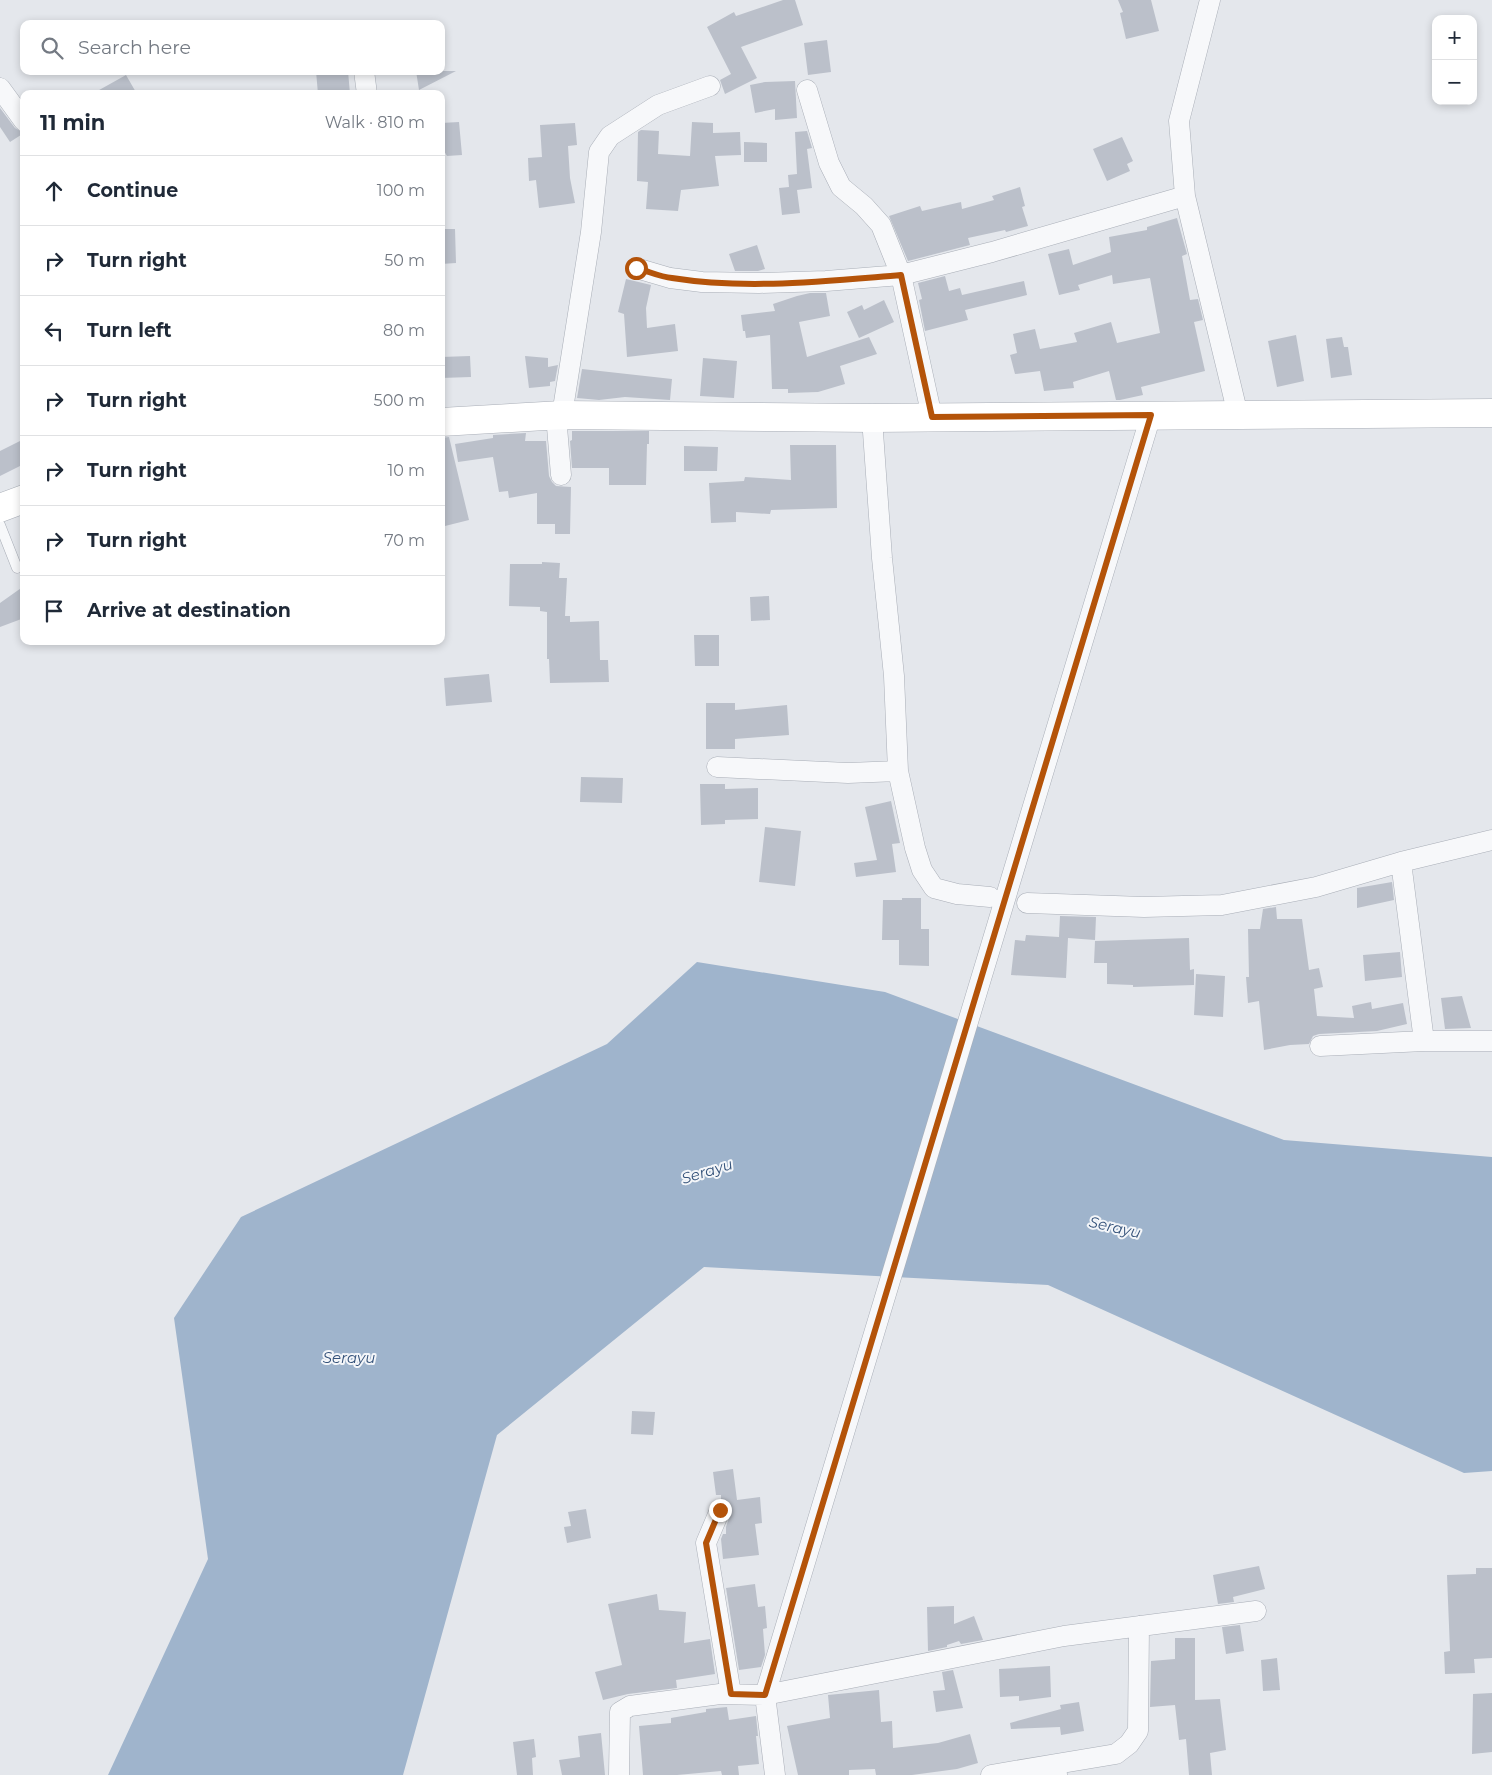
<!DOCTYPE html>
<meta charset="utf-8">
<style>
:root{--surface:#fff;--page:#f6f6f7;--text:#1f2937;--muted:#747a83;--line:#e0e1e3}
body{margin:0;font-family:Montserrat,sans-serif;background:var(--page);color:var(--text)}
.controls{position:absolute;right:15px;top:15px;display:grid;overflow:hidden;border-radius:10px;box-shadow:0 2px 8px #0003}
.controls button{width:45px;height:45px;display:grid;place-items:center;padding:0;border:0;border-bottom:1px solid var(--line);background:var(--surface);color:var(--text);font:25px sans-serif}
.stop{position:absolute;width:15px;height:15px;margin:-11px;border:4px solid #b45309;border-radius:50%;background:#fff}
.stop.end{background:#b45309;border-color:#fff;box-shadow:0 1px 5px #0008}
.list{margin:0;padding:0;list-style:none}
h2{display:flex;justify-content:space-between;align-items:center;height:65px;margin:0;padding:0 20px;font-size:21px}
h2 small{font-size:16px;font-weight:400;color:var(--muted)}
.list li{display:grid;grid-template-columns:32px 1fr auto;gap:15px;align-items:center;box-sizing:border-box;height:70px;padding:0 20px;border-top:1px solid var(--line)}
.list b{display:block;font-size:19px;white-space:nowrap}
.list em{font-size:16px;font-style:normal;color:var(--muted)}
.icon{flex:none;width:28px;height:28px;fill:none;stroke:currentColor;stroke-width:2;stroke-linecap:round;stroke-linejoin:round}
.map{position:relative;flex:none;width:1492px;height:1775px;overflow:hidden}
.search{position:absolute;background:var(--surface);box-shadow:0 2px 8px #0003;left:20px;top:20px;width:425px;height:55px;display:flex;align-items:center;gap:12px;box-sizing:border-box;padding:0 18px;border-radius:10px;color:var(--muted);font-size:19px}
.panel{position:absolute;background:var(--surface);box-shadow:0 2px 8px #0003;left:20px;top:90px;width:425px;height:555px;border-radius:10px}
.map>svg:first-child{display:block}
.water{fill:#9fb4cc}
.building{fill:#bbc0ca}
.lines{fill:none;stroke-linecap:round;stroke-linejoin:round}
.service-casing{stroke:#a9aeb7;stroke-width:11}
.minor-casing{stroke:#a9aeb7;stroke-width:21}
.secondary-casing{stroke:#a9aeb7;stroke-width:29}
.service{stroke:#f7f8fa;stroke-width:10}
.minor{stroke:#f7f8fa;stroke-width:20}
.secondary{stroke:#fff;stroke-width:28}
.route{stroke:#b45309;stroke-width:6}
.labels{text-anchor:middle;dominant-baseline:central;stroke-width:4;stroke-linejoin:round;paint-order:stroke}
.water-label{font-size:15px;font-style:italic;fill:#34527a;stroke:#f4f6f9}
</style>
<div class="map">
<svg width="1492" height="1775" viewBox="0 0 1492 1775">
<rect width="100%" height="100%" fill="#e4e7ec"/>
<path class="water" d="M697 962 885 992 1284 1140 1492 1157V1471L1464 1473 1048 1285 704 1267 497 1435 403 1775H108L208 1559 174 1318 241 1217 607 1044Z"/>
<path class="building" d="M783 0H795L803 25 741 47 757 78 725 94 720 80 731 74 707 27 734 12 736 16Z
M1118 0H1151L1159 31 1126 39 1120 13 1123 12Z
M827 40 831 72 808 75 804 43Z
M316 71H348L350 94H318Z
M416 71H456L419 90Z
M126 75 137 94H92Z
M795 81 797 118 775 120V109L755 113 750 85 765 82Z
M0 108 15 128 24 133 10 142 0 127Z
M459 122 462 155 447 156 441 146V123Z
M692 122 713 123V133L740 132 741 155 715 156 719 186 681 190 678 211 646 209 648 182 637 181 638 132 641 130 659 131 658 154 690 156Z
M575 123 577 145 568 146 570 178 575 203 539 208 536 180 529 181 528 158 542 157 540 125Z
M807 131 812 148 807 149 812 188 797 190 800 213 782 215 779 188 789 187 788 175 797 174 795 132Z
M1122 137 1133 161 1127 164 1130 171 1107 181 1093 149Z
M744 142 767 143V162H744Z
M1020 187 1025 206 1022 207 1028 226 1006 232 1005 230 968 238 970 245 908 261 889 216 920 206 922 211 961 202 962 209 994 200 992 196Z
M1177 218 1187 254 1182 256 1190 300 1198 299 1203 320 1194 322 1205 371 1141 387 1143 395 1120 400H1116L1109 371 1073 382 1074 388 1044 391 1040 371 1015 374 1010 355 1017 353 1013 334 1035 329 1040 349 1077 342 1074 333 1111 322 1117 343 1160 333 1150 278 1113 284 1112 275 1078 285 1080 290 1059 295 1048 254 1069 249 1073 265 1111 252 1109 237 1147 230V227Z
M441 229H455L456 263 441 264Z
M757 245 765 269 758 271H735L729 254Z
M945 276 949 291 960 288 962 295 1024 281 1027 295 965 310 968 320 925 331 919 300 922 299 918 283Z
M626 279 651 285 646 308 647 328 675 324 678 351 627 357 624 314 618 312Z
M810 293H826L830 316 799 322 807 357 869 337 877 354 840 366 845 384 818 392 788 393V389H772L770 335 746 338 745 331H743L741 315 775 311 773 304 797 296Z
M884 300 894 322 859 338 847 312 862 305 864 310Z
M1296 335 1304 381 1277 387 1268 341Z
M1342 337 1344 347H1348L1352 375 1331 378 1326 339Z
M470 356 471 377 441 378V357Z
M525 356 548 358V367L558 365 555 381 550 382V386L529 388Z
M703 358 737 361 734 398 700 396Z
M582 369 672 379 670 400 625 397 599 400 577 398Z
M572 431H649V444H647L646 485H609V468H572L570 441 572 440Z
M526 433 525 441H546L549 476 552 482 556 486 571 487 570 534H555V524H537V493L509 498 508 491 499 492 493 457 458 462 455 444 493 438V435Z
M449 437 469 520 441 527V438Z
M24 439V464L0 476V451Z
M790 445H836L837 508 771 510 770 514 736 512V522L711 523 709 483 744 481 745 477 791 480Z
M684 446 718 447 717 471H684Z
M542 562 560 563 559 578H567L565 616H570V622L599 621 600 660H608L609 682 550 683 549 659H547V612L540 611V607L509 606 510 564H542Z
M24 586V618L0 627V603Z
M769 596 770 620 751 621 750 597Z
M694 635H719V666H695Z
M489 674 492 702 446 706 444 678Z
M706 703H735V710L787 705 789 735 735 739V749H706Z
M581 777 623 778 622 803 580 802Z
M700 784H725V789L758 788V819L725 820V824L701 825Z
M891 801 900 843 892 844 896 872 856 877 854 863 877 860 865 807Z
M765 827 801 831 795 886 759 882Z
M1392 882 1394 900 1357 908V888Z
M902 898H921V929H929V966L899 965V940H882L883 900H902Z
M1276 907 1277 919H1302L1309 970 1319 968 1323 987 1314 989 1317 1016 1354 1018 1352 1006 1371 1002 1372 1009 1403 1003 1407 1024 1377 1031 1319 1034 1313 1036 1309 1044 1290 1045 1264 1050 1259 1001 1248 1003 1246 977H1249L1248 929H1260L1263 909Z
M1060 916 1096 917 1095 940 1068 938 1066 978 1011 975 1015 940 1025 941 1026 935 1059 937Z
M1189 938 1190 970 1194 969V985L1133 987V985L1107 984V963H1094L1095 941Z
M1400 952 1402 977 1365 981 1363 955Z
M1196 974 1225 976 1223 1017 1194 1015Z
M1462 996 1471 1028 1445 1029 1441 998Z
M632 1411 655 1412 653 1435 631 1434Z
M733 1469 737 1500 760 1497 762 1523 755 1524 759 1555 723 1559 721 1539 723 1534H726V1527L732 1509 729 1502 721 1499V1495H716L713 1472Z
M586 1509 591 1538 567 1543 564 1527 571 1526 568 1512Z
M1259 1566 1265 1589 1233 1597 1234 1602 1218 1604 1213 1575Z
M1476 1568H1492V1658L1474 1659 1475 1673 1445 1674 1444 1652 1450 1651 1447 1575 1476 1574Z
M755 1584 758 1607 765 1606 767 1628 763 1629 765 1655 761 1667 739 1670 726 1588Z
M657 1594 659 1610 686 1612 684 1643 710 1639 715 1674 676 1680 677 1688 628 1694 603 1700 595 1672 622 1665 608 1604Z
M954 1606V1624L974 1616 983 1640 961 1644 959 1641 947 1645V1647L928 1651 927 1607Z
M1240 1625 1244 1651 1226 1654 1222 1627Z
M1175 1638H1195V1700L1220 1699 1226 1750 1210 1753 1212 1775H1189L1186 1739 1179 1740 1175 1705 1150 1707 1151 1661 1175 1659Z
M1277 1658 1280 1690 1263 1691 1261 1660Z
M1050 1666 1051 1697 1019 1701V1696L1000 1697 999 1669Z
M953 1670 963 1708 936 1712 933 1691 945 1690 942 1672Z
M879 1690 881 1722 892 1721 893 1748 938 1743 970 1734 978 1763 957 1769 912 1775H876L875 1769 849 1770V1775H798L787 1726 830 1718 828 1695Z
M1492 1693V1752L1472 1754 1473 1694Z
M1079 1702 1084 1731 1061 1735 1060 1727 1011 1729 1010 1723 1061 1709 1060 1705Z
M727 1707 729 1720 756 1716 758 1736H756L759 1764 738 1766 739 1775H722L721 1771 677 1775H643L639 1726 671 1723V1718L706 1712V1709Z
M601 1733 605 1775H562L559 1760 580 1757 578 1736Z
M534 1739 536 1757 532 1758 533 1775H517L513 1742Z"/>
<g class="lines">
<g class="service-casing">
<path id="service" d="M0 525 17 568"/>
</g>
<g class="minor-casing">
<path id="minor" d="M1210 0 1179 121 1185 196 1238 415
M364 71 367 94
M0 88 24 121
M807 90 829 163 841 187 864 206 881 225 901 275 932 417
M636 268 670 278 702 282 759 283 826 281 901 275 992 252 1185 196
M556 415 561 475
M562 415 591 232 599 152 610 136 658 105 710 86
M872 418 882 558 894 676 898 771 915 848 922 870 934 888 957 894 990 897
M717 767 848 773 898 771
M1401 862 1424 1041
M1027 903 1144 907 1222 905 1316 887 1401 862 1492 840
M1320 1046 1424 1041H1492
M720 1510 706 1543 731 1694
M1056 1764 1116 1754 1129 1744 1138 1731 1139 1626
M619 1775 620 1712 630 1706 720 1694 765 1695 1064 1636 1256 1611
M775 1775 765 1695 1151 415
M991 1775 1056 1764 1057 1775"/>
</g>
<g class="secondary-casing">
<path id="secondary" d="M441 422 562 415 872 418 1492 413
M0 508 24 499"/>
</g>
<use href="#service" class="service"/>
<use href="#minor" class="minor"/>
<use href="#secondary" class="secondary"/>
</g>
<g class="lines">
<path class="route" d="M636 268C648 271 660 277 672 278 747 290 826 281 901 275L932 417 1151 415 765 1695 731 1694 706 1543 720 1510"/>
</g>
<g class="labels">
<g class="water-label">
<text transform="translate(707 1171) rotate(-17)">Serayu</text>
<text transform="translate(1115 1227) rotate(13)">Serayu</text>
<text x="349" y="1357">Serayu</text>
</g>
</g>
</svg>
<div class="controls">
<button>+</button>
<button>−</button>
</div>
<div class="stop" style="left:636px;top:268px"></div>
<div class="stop end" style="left:720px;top:1510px"></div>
<div class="search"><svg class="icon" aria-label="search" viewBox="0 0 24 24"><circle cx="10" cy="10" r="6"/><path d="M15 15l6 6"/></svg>Search here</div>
<section class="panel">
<h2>11 min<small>Walk · 810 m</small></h2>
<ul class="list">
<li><svg class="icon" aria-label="ahead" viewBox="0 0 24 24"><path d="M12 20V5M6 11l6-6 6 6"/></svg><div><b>Continue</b></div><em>100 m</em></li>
<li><svg class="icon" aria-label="right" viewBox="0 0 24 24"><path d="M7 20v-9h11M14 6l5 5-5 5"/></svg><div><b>Turn right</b></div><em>50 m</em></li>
<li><svg class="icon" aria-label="left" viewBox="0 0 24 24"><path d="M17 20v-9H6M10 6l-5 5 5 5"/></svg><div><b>Turn left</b></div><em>80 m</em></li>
<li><svg class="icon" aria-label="right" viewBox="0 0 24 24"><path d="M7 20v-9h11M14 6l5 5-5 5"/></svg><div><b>Turn right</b></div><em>500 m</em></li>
<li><svg class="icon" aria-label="right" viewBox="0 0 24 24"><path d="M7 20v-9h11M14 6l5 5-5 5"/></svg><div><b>Turn right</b></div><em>10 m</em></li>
<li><svg class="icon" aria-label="right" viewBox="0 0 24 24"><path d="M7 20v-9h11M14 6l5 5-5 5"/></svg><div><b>Turn right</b></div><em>70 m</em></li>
<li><svg class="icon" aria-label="arrive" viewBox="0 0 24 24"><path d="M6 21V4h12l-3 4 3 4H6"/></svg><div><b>Arrive at destination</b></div></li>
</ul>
</section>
</div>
